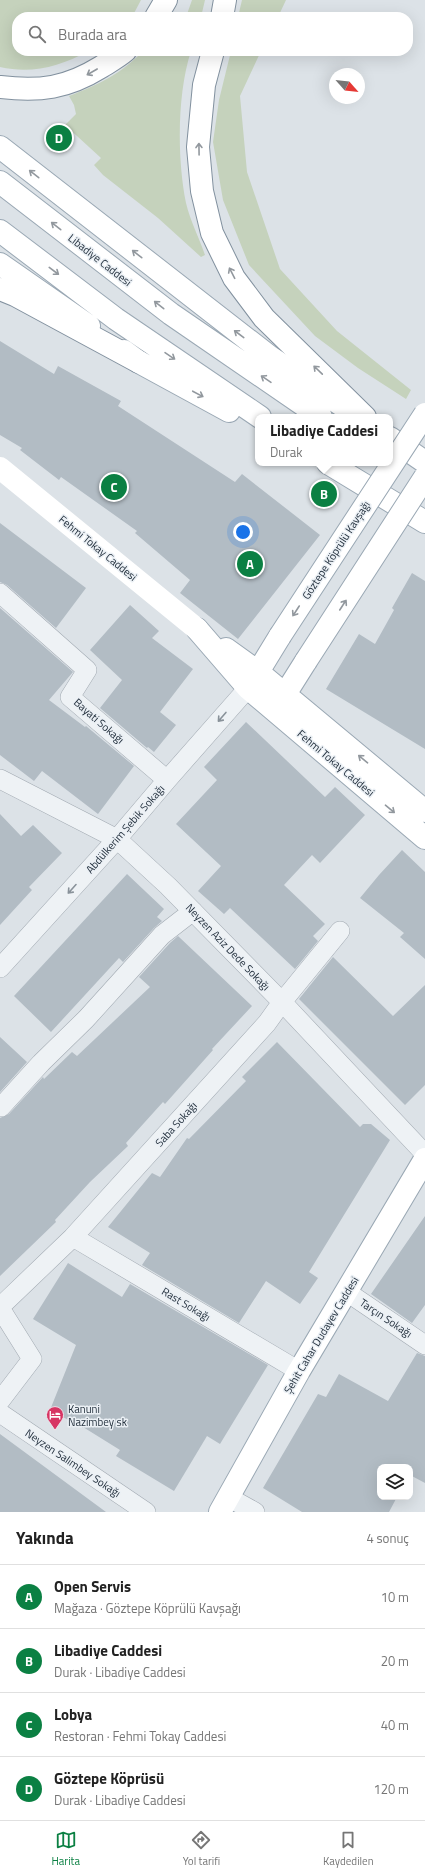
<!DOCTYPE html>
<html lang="tr">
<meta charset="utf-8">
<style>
:root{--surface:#fff;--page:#f2f2f2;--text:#222;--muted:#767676;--line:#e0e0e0;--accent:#0b8043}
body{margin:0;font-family:"Titillium Web",sans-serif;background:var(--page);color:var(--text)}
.controls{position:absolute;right:12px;bottom:12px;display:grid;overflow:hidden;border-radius:8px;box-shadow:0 4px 16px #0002}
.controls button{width:36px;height:36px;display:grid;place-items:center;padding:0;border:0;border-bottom:1px solid var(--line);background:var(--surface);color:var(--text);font:20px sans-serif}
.compass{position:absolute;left:329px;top:68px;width:36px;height:36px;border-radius:50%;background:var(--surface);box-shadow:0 4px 16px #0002;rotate:117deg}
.you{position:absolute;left:243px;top:532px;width:14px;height:14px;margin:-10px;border:3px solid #fff;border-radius:50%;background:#1a73e8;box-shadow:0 0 0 6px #1a73e833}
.badge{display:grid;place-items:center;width:26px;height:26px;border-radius:50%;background:var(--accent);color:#fff;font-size:13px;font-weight:700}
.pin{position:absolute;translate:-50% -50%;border:2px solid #fff;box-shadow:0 1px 4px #0006}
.popup{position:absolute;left:255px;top:414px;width:138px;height:52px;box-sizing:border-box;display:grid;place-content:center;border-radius:8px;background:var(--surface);filter:drop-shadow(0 1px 3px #0005);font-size:13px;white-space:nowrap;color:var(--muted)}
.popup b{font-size:15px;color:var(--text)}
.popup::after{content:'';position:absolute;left:50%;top:100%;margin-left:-8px;border:8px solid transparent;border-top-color:var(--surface)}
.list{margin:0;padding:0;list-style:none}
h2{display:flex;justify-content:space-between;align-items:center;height:52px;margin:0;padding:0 16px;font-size:17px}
h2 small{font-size:13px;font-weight:400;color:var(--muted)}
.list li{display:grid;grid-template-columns:26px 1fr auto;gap:12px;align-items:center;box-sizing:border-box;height:64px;padding:0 16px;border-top:1px solid var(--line)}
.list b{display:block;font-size:15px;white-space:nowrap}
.list p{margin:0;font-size:13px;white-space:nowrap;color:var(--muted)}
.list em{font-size:13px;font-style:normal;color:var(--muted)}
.icon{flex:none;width:22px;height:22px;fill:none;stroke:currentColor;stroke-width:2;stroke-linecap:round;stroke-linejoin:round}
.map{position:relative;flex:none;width:425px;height:1512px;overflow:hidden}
.search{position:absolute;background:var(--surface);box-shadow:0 4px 16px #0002;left:12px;right:12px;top:12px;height:44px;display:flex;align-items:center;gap:10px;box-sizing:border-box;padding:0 14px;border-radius:16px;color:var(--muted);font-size:15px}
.sheet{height:308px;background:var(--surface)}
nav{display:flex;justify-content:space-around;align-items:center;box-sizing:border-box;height:56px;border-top:1px solid var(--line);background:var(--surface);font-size:11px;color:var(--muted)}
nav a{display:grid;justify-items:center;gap:2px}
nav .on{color:var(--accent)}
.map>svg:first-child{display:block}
.green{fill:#c5d2bc}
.building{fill:#b2bcc4}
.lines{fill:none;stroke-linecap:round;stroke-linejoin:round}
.street-casing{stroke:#a1a9b1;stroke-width:20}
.primary-casing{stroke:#9aa8b4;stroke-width:24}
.highway-casing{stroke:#82919f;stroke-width:24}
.street{stroke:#eef2f5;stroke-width:19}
.secondary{stroke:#fff;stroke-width:22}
.primary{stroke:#fff;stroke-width:22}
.highway{stroke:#fff;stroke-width:22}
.primary-bridge-casing{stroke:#9aa8b4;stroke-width:24;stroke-linecap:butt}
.primary-bridge{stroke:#fff;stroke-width:22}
.oneway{stroke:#92989e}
.oneway2{stroke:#89929a}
.labels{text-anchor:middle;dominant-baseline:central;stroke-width:3;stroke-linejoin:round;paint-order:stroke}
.street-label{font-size:11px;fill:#24313e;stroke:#ebf0f5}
.poi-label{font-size:11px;fill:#24313e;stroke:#ebf0f5;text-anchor:start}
</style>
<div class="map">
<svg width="425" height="1512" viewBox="0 0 425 1512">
<rect width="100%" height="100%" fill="#dce2e7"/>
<path class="green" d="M0 0H141L132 17H17V51H88C60 67 31 74 0 67Z
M192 0H205L201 17H186Z
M242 0H286L278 17H238Z
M143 51H191C177 94 177 158 186 203 190 220 199 238 205 255L201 257 158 218 103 175 94 165 101 158 65 125 76 114 74 105 69 96C98 85 121 74 143 51Z
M231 51H261L240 96 247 172 280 269 337 331 411 390 406 399 358 368 315 336 249 265 223 200 213 142 219 100Z"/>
<path class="building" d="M0 341 54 374 58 366 121 401 118 406 235 482 242 474 320 535 238 639 180 593 190 580 135 533 137 531 61 477 59 480 20 450 22 448 0 435Z
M0 523 86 588 56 628 7 585 0 582Z
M412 573 425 581V749L326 689 359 634 375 644 394 610 392 608Z
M130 605 159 631 152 638 193 669 160 712 176 725 154 752 148 747 147 748 100 708 122 680 90 650Z
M0 608 73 672 49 700 85 727 86 726 134 766 98 814 42 771 34 781 0 755Z
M246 722 325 797 335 787 365 815 320 863 312 855 284 885 325 924 313 936 318 941 295 969 230 908 224 914 198 891 221 866 176 824 217 780 204 767Z
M0 814 21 836 33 825 62 853 29 887 32 890 0 925Z
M402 850 425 872V959L400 937 404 933 360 898 379 875Z
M127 874 164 909 157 917 162 921 154 928 123 962 119 958 51 1032 14 996Z
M178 936 252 1006 212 1049 213 1050 165 1104 163 1102 126 1143 128 1146 90 1182 55 1220 56 1222 0 1276V1118L9 1114 43 1077 44 1079 72 1052 77 1056 150 987 139 977 170 943Z
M333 957 393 1016 425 985V1085L405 1105 299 999Z
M0 1037 27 1062 0 1092Z
M277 1042 360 1127 363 1124H371L390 1140 309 1272 318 1278 300 1304 266 1281 239 1323 142 1265 150 1253 108 1227 152 1173 160 1177 187 1138 189 1139 246 1081 242 1077Z
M425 1216V1305L412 1323 371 1294Z
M68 1263 122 1297 130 1284 268 1365 220 1444 207 1436 174 1491 116 1456 120 1450 83 1427V1428L50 1410 76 1345 33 1319Z
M417 1353 425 1356V1483L410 1475V1467H380V1497H397L389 1512H302L263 1488 318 1394 326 1397 339 1374 388 1401Z
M0 1434 106 1512H0Z"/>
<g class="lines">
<g class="street-casing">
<path id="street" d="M0 593 87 670 70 697 167 780
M0 779 117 839 168 886 282 1002 425 1154
M0 968 117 839 167 780 248 688
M1 1107 41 1063 86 1019 162 935 193 911
M73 1237 299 1371
M347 1292 425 1345
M0 1307 73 1237 267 1023 282 1002 340 931
M0 1308 32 1359 0 1401
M0 1413 146 1512
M228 1497 255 1512"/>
</g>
<g class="primary-casing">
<path id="primary" d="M0 147 270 357 352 412
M0 182 171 314 321 417
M0 231 116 319 260 417
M0 264 89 326
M124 351 139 362 229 411
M390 438 425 462
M328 463 425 522
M197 629 248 688 425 838
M226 649 258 672 425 811
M250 685 280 636
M277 707 306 661
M220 1512 299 1371 425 1159"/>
</g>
<g class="highway-casing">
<path id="highway" d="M156 17 166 0
M222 17 225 0
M213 51 204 85 198 147 202 191 212 233 234 278 264 318 365 417
M0 87C40 92 67 88 101 67 109 62 118 57 125 51
M0 289 15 295 139 362"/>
</g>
<use href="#street" class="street"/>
<path class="secondary" d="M0 468 197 629"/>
<use href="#primary" class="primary"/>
<use href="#highway" class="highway"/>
<g class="primary-bridge-casing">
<path id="primary-bridge" d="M280 636 425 414
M306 661 425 477"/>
</g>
<use href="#primary-bridge" class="primary-bridge"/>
</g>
<defs><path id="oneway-shaft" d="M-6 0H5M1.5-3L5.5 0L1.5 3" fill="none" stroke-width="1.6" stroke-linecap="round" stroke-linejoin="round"/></defs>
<g class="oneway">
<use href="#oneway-shaft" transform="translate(92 72) rotate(150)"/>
<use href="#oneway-shaft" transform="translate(199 149) rotate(-91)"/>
<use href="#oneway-shaft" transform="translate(34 174) rotate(-142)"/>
<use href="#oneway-shaft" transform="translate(56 226) rotate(-142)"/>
<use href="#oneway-shaft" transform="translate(137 254) rotate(-142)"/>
<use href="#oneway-shaft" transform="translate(54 271) rotate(37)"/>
<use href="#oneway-shaft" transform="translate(232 273) rotate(-117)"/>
<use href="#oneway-shaft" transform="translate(159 305) rotate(-142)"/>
<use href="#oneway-shaft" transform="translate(239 334) rotate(-143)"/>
<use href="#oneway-shaft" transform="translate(170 356) rotate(34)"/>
<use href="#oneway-shaft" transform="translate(318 370) rotate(-136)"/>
<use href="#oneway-shaft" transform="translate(266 379) rotate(-146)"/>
<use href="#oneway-shaft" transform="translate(198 394) rotate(28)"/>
<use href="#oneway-shaft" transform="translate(343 605) rotate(-57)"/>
<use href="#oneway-shaft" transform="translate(296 611) rotate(123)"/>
<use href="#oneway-shaft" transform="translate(363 759) rotate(-140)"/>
<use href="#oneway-shaft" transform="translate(390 809) rotate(40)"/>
</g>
<g class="oneway2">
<use href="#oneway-shaft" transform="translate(222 717) rotate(131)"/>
<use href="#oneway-shaft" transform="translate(72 889) rotate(132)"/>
</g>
<defs>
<g id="hotel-pin" transform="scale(0.9)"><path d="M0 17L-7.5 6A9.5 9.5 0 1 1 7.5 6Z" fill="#d73564" stroke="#ebf0f5"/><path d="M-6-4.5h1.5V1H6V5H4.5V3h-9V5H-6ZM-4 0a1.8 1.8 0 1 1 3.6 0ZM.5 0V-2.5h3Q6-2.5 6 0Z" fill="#fff"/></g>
</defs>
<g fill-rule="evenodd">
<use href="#hotel-pin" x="55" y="1415"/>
</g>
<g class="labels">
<g class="street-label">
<text transform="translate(100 260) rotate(38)">Libadiye Caddesi</text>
<text transform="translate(98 548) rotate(39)">Fehmi Tokay Caddesi</text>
<text transform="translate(336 550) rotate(-57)">Göztepe Köprülü Kavşağı</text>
<text transform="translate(99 721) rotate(41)">Bayati Sokağı</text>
<text transform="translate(336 763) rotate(40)">Fehmi Tokay Caddesi</text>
<text transform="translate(125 829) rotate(-49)">Abdülkerim Şebik Sokağı</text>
<text transform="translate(228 947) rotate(46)">Neyzen Aziz Dede Sokağı</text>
<text transform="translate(176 1124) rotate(-48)">Saba Sokağı</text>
<text transform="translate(186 1304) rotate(31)">Rast Sokağı</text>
<text transform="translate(386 1318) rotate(34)">Tarçın Sokağı</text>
<text transform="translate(321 1335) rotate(-59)">Şehit Cahar Dudayev Caddesi</text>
<text transform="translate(73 1463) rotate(34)">Neyzen Salimbey Sokağı</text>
</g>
<g class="poi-label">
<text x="68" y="1409">Kanuni<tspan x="68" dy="13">Nazimbey sk</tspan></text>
</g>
</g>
</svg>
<div class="controls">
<button><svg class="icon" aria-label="layers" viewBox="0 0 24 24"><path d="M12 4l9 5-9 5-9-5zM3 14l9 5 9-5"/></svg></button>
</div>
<svg class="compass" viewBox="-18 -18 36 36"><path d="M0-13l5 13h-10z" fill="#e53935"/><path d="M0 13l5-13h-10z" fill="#767676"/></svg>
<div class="you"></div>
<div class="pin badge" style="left:250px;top:564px">A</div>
<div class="pin badge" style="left:324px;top:494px">B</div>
<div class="popup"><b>Libadiye Caddesi</b>Durak</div>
<div class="pin badge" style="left:114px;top:487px">C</div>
<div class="pin badge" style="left:59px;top:138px">D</div>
<div class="search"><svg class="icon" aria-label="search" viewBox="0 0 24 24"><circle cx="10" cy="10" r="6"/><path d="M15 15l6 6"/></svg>Burada ara</div>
</div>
<section class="sheet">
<h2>Yakında<small>4 sonuç</small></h2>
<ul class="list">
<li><span class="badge">A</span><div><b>Open Servis</b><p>Mağaza · Göztepe Köprülü Kavşağı</p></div><em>10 m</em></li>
<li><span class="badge">B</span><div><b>Libadiye Caddesi</b><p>Durak · Libadiye Caddesi</p></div><em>20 m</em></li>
<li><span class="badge">C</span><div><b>Lobya</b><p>Restoran · Fehmi Tokay Caddesi</p></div><em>40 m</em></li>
<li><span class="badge">D</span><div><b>Göztepe Köprüsü</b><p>Durak · Libadiye Caddesi</p></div><em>120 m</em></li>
</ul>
</section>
<nav>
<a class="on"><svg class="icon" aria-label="map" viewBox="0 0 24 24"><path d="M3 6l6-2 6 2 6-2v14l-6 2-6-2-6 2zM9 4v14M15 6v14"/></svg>Harita</a>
<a><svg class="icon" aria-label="directions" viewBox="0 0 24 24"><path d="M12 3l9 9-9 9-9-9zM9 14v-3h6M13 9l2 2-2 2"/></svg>Yol tarifi</a>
<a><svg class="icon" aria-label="saved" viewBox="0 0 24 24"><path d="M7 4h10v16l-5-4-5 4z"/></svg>Kaydedilen</a>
</nav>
